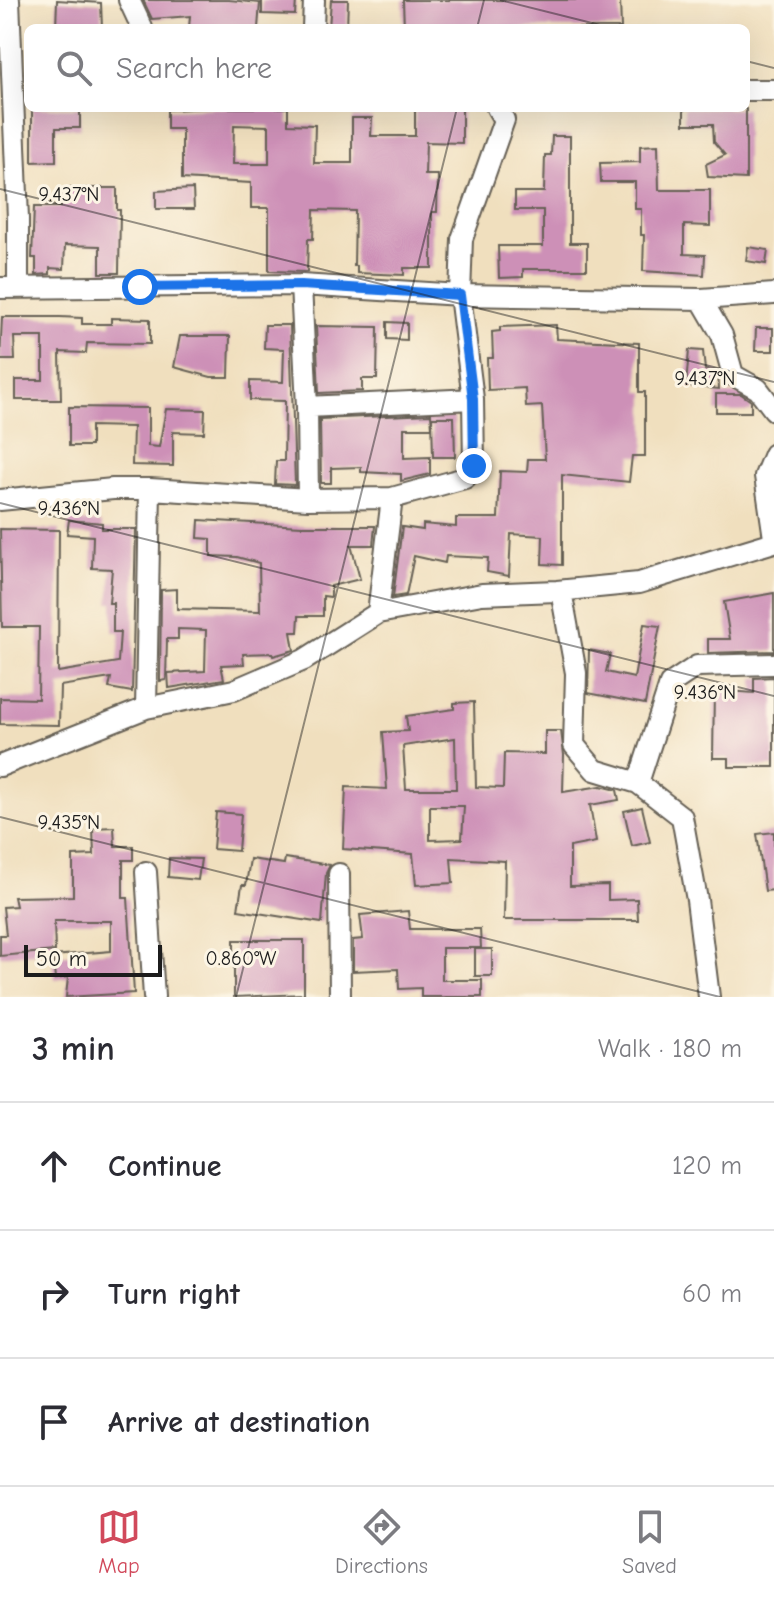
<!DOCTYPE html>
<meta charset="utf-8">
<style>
:root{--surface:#fff;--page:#f2f2f3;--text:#2b2b33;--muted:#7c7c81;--line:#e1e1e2;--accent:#d1495b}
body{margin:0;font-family:"Comic Neue",sans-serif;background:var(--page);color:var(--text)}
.scale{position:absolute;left:24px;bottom:20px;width:138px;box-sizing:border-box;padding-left:8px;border:4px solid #1c1c1c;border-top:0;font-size:22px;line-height:28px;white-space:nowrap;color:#1c1c1c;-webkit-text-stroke:6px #fcf5e5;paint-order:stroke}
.stop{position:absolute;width:24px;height:24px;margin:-18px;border:6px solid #1a73e8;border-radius:50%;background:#fff}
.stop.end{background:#1a73e8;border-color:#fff;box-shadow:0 2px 8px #0008}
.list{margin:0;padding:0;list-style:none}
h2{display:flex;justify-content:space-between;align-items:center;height:104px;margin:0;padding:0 32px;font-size:34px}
h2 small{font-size:26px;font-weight:400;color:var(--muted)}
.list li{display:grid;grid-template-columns:52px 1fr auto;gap:24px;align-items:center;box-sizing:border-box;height:128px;padding:0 32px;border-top:2px solid var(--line)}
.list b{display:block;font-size:30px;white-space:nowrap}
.list em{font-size:26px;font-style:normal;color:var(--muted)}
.icon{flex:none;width:44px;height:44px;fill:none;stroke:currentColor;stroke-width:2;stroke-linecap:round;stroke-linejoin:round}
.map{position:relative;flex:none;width:774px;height:997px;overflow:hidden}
.search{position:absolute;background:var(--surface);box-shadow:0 8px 32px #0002;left:24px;right:24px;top:24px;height:88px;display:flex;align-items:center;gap:20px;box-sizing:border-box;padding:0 28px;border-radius:12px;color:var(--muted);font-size:30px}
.sheet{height:488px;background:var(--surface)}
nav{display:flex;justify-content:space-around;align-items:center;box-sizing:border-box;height:112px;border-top:2px solid var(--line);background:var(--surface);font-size:22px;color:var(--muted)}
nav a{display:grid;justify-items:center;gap:4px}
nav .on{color:var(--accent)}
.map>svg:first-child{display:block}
.building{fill:#cd90b7;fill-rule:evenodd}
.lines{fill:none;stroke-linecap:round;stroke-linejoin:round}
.street-casing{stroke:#666055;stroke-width:24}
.street{stroke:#fff;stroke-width:20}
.route{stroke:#1a73e8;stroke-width:10}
.ticks{fill:none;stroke:#1c1c1c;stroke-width:2;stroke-opacity:0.45}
.ticks-label{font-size:20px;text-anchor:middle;fill:#1c1c1c;stroke:#fcf5e5;stroke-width:6;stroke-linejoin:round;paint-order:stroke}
</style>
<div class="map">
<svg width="774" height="997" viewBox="0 0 774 997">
<rect width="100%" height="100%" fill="#fcf5e5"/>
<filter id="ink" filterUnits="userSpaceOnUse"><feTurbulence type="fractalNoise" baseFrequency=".0125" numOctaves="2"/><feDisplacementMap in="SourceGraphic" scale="16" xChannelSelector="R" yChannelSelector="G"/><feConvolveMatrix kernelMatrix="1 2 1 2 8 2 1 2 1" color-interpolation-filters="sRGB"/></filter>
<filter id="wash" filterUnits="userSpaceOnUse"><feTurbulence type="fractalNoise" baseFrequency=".006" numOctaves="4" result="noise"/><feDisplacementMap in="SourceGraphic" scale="32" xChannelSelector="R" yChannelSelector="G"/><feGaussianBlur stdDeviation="1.8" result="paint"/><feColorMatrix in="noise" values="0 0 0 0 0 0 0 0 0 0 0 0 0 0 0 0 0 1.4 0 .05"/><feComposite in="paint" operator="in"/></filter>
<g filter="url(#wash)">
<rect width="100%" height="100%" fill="#f0dfbe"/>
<g id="blocks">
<path class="building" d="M57 0 101 3 102 28H56Z
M143 0H229L260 3 258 28H189L190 16 152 19Z
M262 0H296L295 15 262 14Z
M331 0H348L347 28H329Z
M403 0H620L621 28H404Z
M32 108H80V128H56V161L32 162Z
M213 108H288V124L315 125 314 163H352V118H372L371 136H415V109H462V143L426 142 425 175H438L437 212H432V268H404V275L357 273V266H354L355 211 314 210 313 239H308L307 272 269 271V208H251V183L182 179V129H167V110ZM234 125 269 126V164H233Z
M684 108 746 109V179L708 177 706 164 725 155 714 142 713 124H684Z
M552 136H570V243H587V269H523V277L499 278 498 246H543V210H515V192H544L545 155H551Z
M658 145 659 190H710V226L684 225V254L705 255 704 275 643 271 644 235H641V209H635V182H601L600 163 640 162V146Z
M61 188H117V210H120L119 273H100V246L65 245 64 269 50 268V274L36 275V258H32L34 207H61Z
M193 189 194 209H156V191Z
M748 247 768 250 766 264 746 261Z
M2 317H60L82 318V324H111V318L150 319V344L87 343 86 353 60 352 61 400H16V380H43V337H14L15 360H0Z
M387 322 407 323V340L387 339Z
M265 325H290L295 485 275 484 276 461H284L285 401 250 400V381L283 382 284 349 264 348Z
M556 325 557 339 639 343V392H645V456H632L629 482 562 475V565L542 564 543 536 511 534 509 576 487 572 488 558 446 556 445 563 414 556 406 595 393 597 402 527 423 530V524L456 527V518H498L500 471 527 472 528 459H545L542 406 526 407 525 388 488 390 487 358H493L492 332 500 331V327Z
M316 326 378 327 377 379H362V391L319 393Z
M756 328H773V351H755Z
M180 336H230L229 377H211L174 367Z
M689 350 703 351 705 370 718 371 719 389 686 386Z
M716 394H741L751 401V412H716Z
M69 407 148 408V446L159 447 166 409 205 410 204 433 173 432V466L132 465 133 427 91 426V446H69Z
M431 414 432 428H404V458L430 457V474L401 481V474L361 472V467L331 468V483H321L320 419Z
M432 417H454L455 457H433Z
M69 520 102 523V529H136L132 692 109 688 111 678 60 686 59 725 0 724V698L38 699 39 627H2L0 529 59 530 58 672 118 662 120 632H113V603H109L112 569 92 568 93 536 67 534Z
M199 520 302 526H375L373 545H351L360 579 331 586V597L323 596V616H299L298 632H291L294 650 273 656 272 653 243 654 244 664 221 665 224 679 169 688 168 673 205 671 206 630 178 629V639H167L166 680 160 681 161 590 177 589V609L260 611 259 563 237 557 211 556V539L198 538Z
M774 593V651L708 653V639H730L724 602Z
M644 624 660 626 645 704 588 693 589 650 610 654 606 672 634 678Z
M774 677V767H729V758H713L714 690 754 693V678Z
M474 702 476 787 503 788 504 753 545 754V731H561L564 755 563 792 601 786 617 790 619 800 590 805 596 842 570 847V886L608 885V900L637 899 638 920H504L505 861 451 858 453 883 416 885 413 854 343 849 346 787 387 789 383 732 408 731 406 716 454 709V703ZM455 738 456 789H406L403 746ZM430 806H464L462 839 430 840Z
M642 807 650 842 632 846 624 811Z
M216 812 241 814 238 851 213 849Z
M114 827 115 846H133V860H123V898H128L134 993 66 997 68 977 55 979 53 956 111 951V921H54L55 951 0 956V935H6L3 907 16 906 14 897 73 896V856L94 855 93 828Z
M774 832V890L765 891 757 834Z
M169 858 201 859 198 880 168 877Z
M285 858 330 865 326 873 322 923 238 910 242 885H246L250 859 284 864Z
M408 911 410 929H480L481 948H442V980H482V997H421V988L399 989 398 969 353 971V940L363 939 360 915Z
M234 940H304V994L234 997Z
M475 949H492V976H475Z"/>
</g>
</g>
<g filter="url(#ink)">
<use href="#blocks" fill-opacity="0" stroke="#666055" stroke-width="2"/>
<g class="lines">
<g class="street-casing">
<path id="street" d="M9 0 18 219V288
M129 0 142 28
M313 28 314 0
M746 90H774
M301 285 307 407 308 499
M0 288 301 285 460 295 701 299 774 294
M701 299 722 335 733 375 758 389 774 410
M307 407 473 399
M774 454 765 476 774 538
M0 500 113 489H150L308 499 392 498 465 478 474 466 473 399 460 295 462 239 504 120 497 108
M561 591 576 673 574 745 595 770 638 783 682 817 697 900 709 997
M378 613 392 498
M146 708 150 489
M0 766 146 708 234 690 304 660 378 613 482 594 557 591 639 583 774 542
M638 783 670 684 697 666 774 664
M146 872 154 997
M339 874 340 997"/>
</g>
<use href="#street" class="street"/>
</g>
</g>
<g class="lines" filter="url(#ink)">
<path class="route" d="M140 287 301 285 460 295 473 399 474 466"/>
</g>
<path class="ticks" d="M500 0 612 28M477 28 484 0M746 61 774 68M0 189 774 382M0 503 774 696M0 817 720 997M236 997 457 108"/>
<g class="ticks-label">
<text x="69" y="201">9.437°N</text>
<text x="705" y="385">9.437°N</text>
<text x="69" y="515">9.436°N</text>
<text x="705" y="699">9.436°N</text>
<text x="69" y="829">9.435°N</text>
<text x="241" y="965">0.860°W</text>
</g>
</svg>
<div class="scale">50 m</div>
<div class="stop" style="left:140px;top:287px"></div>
<div class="stop end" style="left:474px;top:466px"></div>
<div class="search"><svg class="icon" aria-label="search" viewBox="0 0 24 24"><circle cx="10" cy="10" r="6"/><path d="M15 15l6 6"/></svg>Search here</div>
</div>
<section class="sheet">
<h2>3 min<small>Walk · 180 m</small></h2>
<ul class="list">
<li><svg class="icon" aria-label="ahead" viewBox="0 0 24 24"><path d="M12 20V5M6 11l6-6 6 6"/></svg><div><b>Continue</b></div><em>120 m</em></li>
<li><svg class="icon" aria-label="right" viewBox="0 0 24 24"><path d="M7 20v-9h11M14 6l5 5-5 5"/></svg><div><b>Turn right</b></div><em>60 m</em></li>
<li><svg class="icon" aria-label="arrive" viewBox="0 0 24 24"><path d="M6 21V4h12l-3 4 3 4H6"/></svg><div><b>Arrive at destination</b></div></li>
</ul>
</section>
<nav>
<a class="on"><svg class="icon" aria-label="map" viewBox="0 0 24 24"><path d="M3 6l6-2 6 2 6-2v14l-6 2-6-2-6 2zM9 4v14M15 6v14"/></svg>Map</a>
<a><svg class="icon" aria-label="directions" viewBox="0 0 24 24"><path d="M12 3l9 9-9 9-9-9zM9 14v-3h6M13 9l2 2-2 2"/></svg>Directions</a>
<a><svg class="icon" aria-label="saved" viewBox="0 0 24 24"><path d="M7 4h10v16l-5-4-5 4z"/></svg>Saved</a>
</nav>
